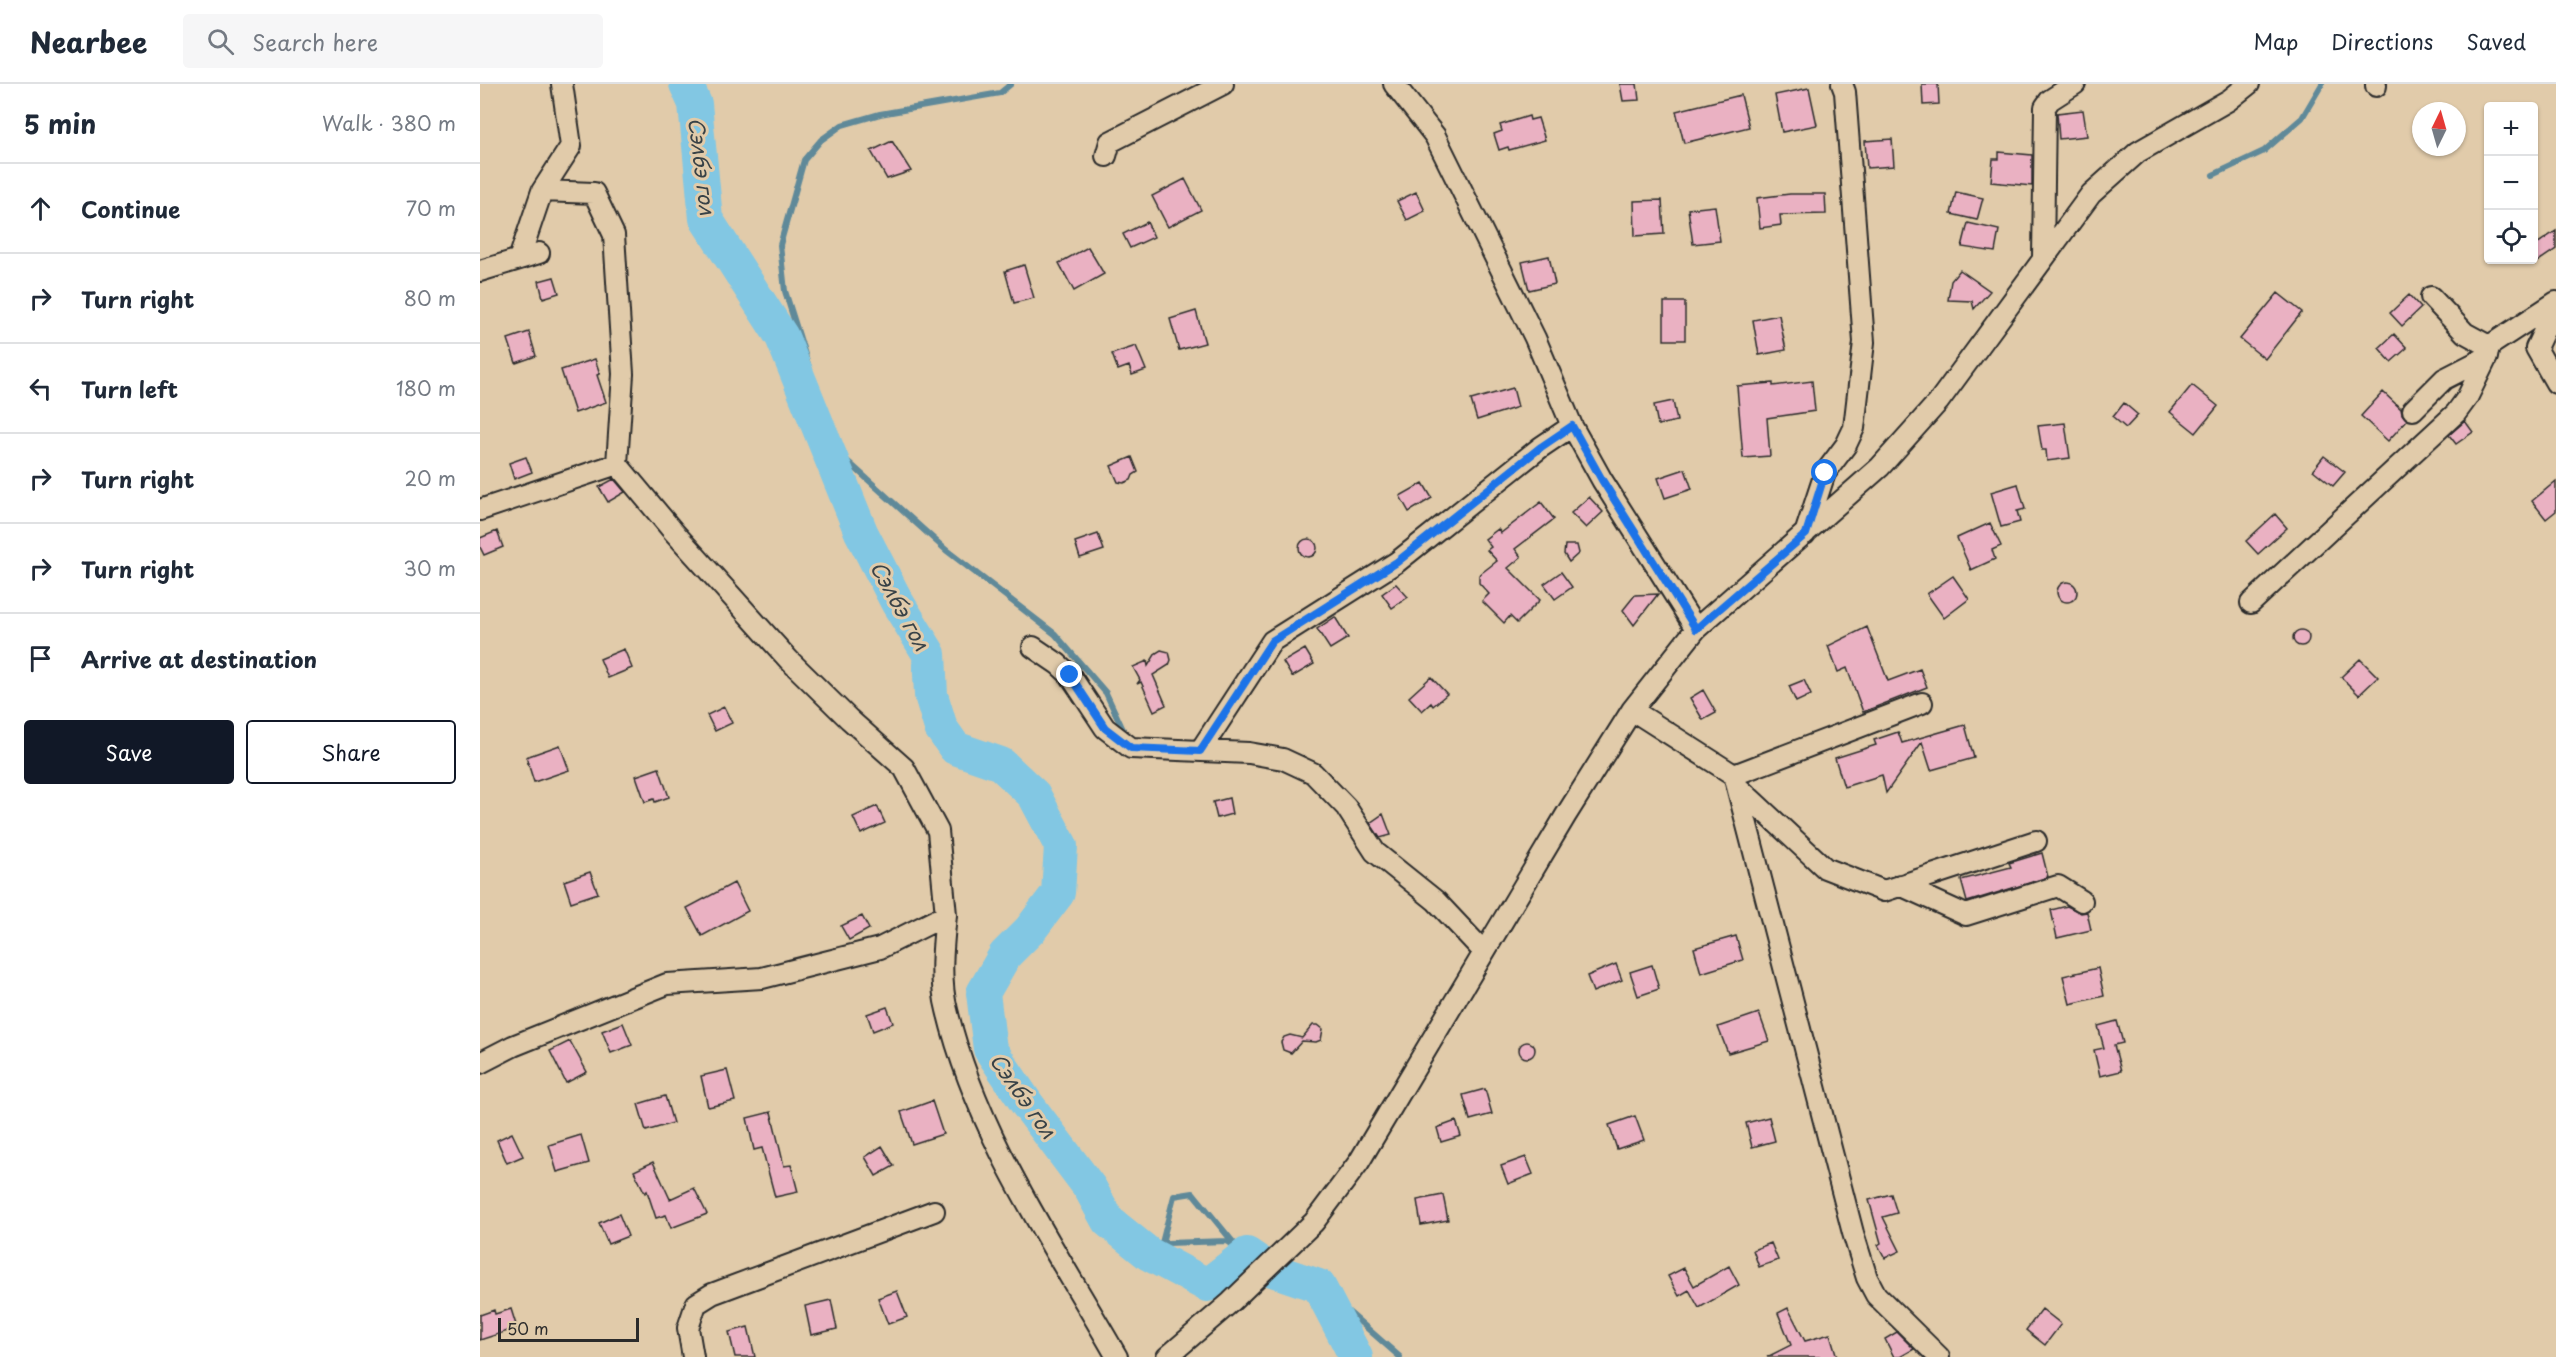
<!DOCTYPE html>
<meta charset="utf-8">
<style>
:root{--surface:#fff;--page:#f6f6f7;--text:#1f2937;--muted:#747a83;--line:#e0e1e3;--accent:#111827}
body{margin:0;font-family:"Playpen Sans",sans-serif;background:var(--page);color:var(--text)}
.controls{position:absolute;right:18px;top:18px;display:grid;overflow:hidden;border-radius:6px;box-shadow:0 2px 4px #0004}
.controls button{width:54px;height:54px;display:grid;place-items:center;padding:0;border:0;border-bottom:2px solid var(--line);background:var(--surface);color:var(--text);font:30px sans-serif}
.compass{position:absolute;left:1932px;top:18px;width:54px;height:54px;border-radius:50%;background:var(--surface);box-shadow:0 2px 4px #0004;rotate:5deg}
.scale{position:absolute;left:18px;bottom:15px;width:141px;box-sizing:border-box;padding-left:6px;border:3px solid #2b2b2b;border-top:0;font-size:16px;line-height:21px;white-space:nowrap;color:#2b2b2b;-webkit-text-stroke:4px #e1cbaa;paint-order:stroke}
.stop{position:absolute;width:18px;height:18px;margin:-14px;border:4px solid #1a73e8;border-radius:50%;background:#fff}
.stop.end{background:#1a73e8;border-color:#fff;box-shadow:0 2px 6px #0008}
.list{margin:0;padding:0;list-style:none}
h2{display:flex;justify-content:space-between;align-items:center;height:78px;margin:0;padding:0 24px;font-size:26px}
h2 small{font-size:20px;font-weight:400;color:var(--muted)}
.list li{display:grid;grid-template-columns:39px 1fr auto;gap:18px;align-items:center;box-sizing:border-box;height:90px;padding:0 24px;border-top:2px solid var(--line)}
.list b{display:block;font-size:22px;white-space:nowrap}
.list em{font-size:20px;font-style:normal;color:var(--muted)}
.actions{display:flex;gap:12px;padding:18px 24px}
.actions a{flex:1;padding:14px 0;border:2px solid var(--accent);border-radius:6px;text-align:center;font-size:21px;color:var(--accent)}
.actions .main{background:var(--accent);color:#fff}
.icon{flex:none;width:33px;height:33px;fill:none;stroke:currentColor;stroke-width:2;stroke-linecap:round;stroke-linejoin:round}
.map{position:relative;flex:none;width:2076px;height:1273px;overflow:hidden}
header{display:flex;align-items:center;gap:36px;box-sizing:border-box;height:84px;padding:0 30px;background:var(--surface);border-bottom:2px solid var(--line)}
header strong{font-size:28px}
nav{display:flex;gap:33px;margin-inline-start:auto;font-size:21px}
.search{width:420px;height:54px;background:var(--page);display:flex;align-items:center;gap:15px;box-sizing:border-box;padding:0 21px;border-radius:6px;color:var(--muted);font-size:22px}
main{display:flex}
aside{flex:1;background:var(--surface)}
.map>svg:first-child{display:block}
.lines{fill:none;stroke-linecap:round;stroke-linejoin:round}
.stream{stroke:#5f8999;stroke-width:6}
.river{stroke:#82c7e3;stroke-width:34}
.building{fill:#eab1c2;stroke:#2b2b2b;stroke-width:1.5}
.street-casing{stroke:#2b2b2b;stroke-width:24}
.street{stroke:#e1cbaa;stroke-width:20}
.route{stroke:#1a73e8;stroke-width:8}
.labels{text-anchor:middle;dominant-baseline:central;stroke-width:6;stroke-linejoin:round;paint-order:stroke}
.water-label{font-size:21px;font-style:italic;fill:#384247;stroke:#e1cbaa}
</style>
<header>
<strong>Nearbee</strong>
<div class="search"><svg class="icon" aria-label="search" viewBox="0 0 24 24"><circle cx="10" cy="10" r="6"/><path d="M15 15l6 6"/></svg>Search here</div>
<nav><a>Map</a><a>Directions</a><a>Saved</a></nav>
</header>
<main>
<aside>
<h2>5 min<small>Walk · 380 m</small></h2>
<ul class="list">
<li><svg class="icon" aria-label="ahead" viewBox="0 0 24 24"><path d="M12 20V5M6 11l6-6 6 6"/></svg><div><b>Continue</b></div><em>70 m</em></li>
<li><svg class="icon" aria-label="right" viewBox="0 0 24 24"><path d="M7 20v-9h11M14 6l5 5-5 5"/></svg><div><b>Turn right</b></div><em>80 m</em></li>
<li><svg class="icon" aria-label="left" viewBox="0 0 24 24"><path d="M17 20v-9H6M10 6l-5 5 5 5"/></svg><div><b>Turn left</b></div><em>180 m</em></li>
<li><svg class="icon" aria-label="right" viewBox="0 0 24 24"><path d="M7 20v-9h11M14 6l5 5-5 5"/></svg><div><b>Turn right</b></div><em>20 m</em></li>
<li><svg class="icon" aria-label="right" viewBox="0 0 24 24"><path d="M7 20v-9h11M14 6l5 5-5 5"/></svg><div><b>Turn right</b></div><em>30 m</em></li>
<li><svg class="icon" aria-label="arrive" viewBox="0 0 24 24"><path d="M6 21V4h12l-3 4 3 4H6"/></svg><div><b>Arrive at destination</b></div></li>
</ul>
<div class="actions"><a class="main">Save</a><a>Share</a></div>
</aside>
<div class="map">
<svg width="2076" height="1273" viewBox="0 0 2076 1273">
<rect width="100%" height="100%" fill="#e1cbaa"/>
<filter id="ink" filterUnits="userSpaceOnUse"><feTurbulence type="fractalNoise" baseFrequency=".0167" numOctaves="2"/><feDisplacementMap in="SourceGraphic" scale="12" xChannelSelector="R" yChannelSelector="G"/><feConvolveMatrix kernelMatrix="1 2 1 2 8 2 1 2 1" color-interpolation-filters="sRGB"/></filter>
<g filter="url(#ink)">
<g class="lines">
<path class="stream" d="M531 0 520 9 400 30 362 41 341 56 324 76 300 161 305 207 333 296 342 335 344 356 466 466 575 550 626 609 646 652
M1733 91 1784 67 1822 34 1842 0
M682 1159 694 1112 713 1109 757 1163
M657 1160 747 1157 767 1170
M839 1202 920 1273"/>
<path class="river" d="M206 0 215 20 226 135 302 253 381 448 417 518 449 570 451 611 461 644 475 664 521 680 554 711 581 762 578 809 550 846 525 871 503 909 510 965 547 1020 610 1104 628 1137 669 1170 727 1201 767 1170 789 1185 839 1202 876 1273"/>
</g>
<path class="building" d="M1140 0H1157L1159 16 1143 17Z
M1442 0H1458L1459 20 1443 21Z
M1329 4 1337 41 1302 48 1295 11Z
M1261 11 1269 43 1204 59 1196 27Z
M1603 26 1607 52 1579 55 1577 29Z
M1049 32 1050 36 1058 34 1065 56 1029 66 1028 63 1019 66 1014 50 1022 47 1020 41Z
M1412 55 1414 82 1387 84 1385 57Z
M412 57 431 87 407 95 391 67Z
M1519 68 1552 71V102L1511 98 1513 75H1519Z
M705 95 721 126 688 143 672 112Z
M936 108 945 127 927 136 917 117Z
M1476 108 1503 114 1497 136 1471 130Z
M1310 110H1345L1346 130 1300 131 1301 141 1280 144 1277 114Z
M1182 116 1184 150 1155 152 1154 117Z
M1235 122 1240 157 1213 160 1208 125Z
M667 138 674 153 650 164 643 150Z
M1488 139 1519 146 1515 168 1482 163Z
M2076 147V165L2054 180V162Z
M608 163 624 190 594 207 579 179Z
M1069 172 1075 200 1049 206 1042 178Z
M544 181 554 214 534 219 525 187Z
M1480 186 1510 207 1494 225 1492 217 1468 216 1471 197Z
M74 193 79 209 63 214 59 197Z
M1798 209 1822 228 1785 275 1760 255Z
M1929 211 1941 224 1922 242 1910 229Z
M1184 218H1205V256H1184Z
M716 227 725 259 699 266 690 235Z
M1299 231 1306 266 1279 271 1273 236Z
M49 248 56 272 36 279 28 255Z
M1914 250 1927 264 1911 278 1899 264Z
M656 262 666 286 652 291 649 282 638 286 632 270Z
M115 275 120 290 117 291 126 318 95 329 81 286Z
M1332 297 1335 327 1287 334 1290 372 1263 374 1257 302 1293 299V302Z
M1712 301 1738 322 1716 349 1690 328Z
M1033 304 1038 323 997 336 991 316Z
M1903 308 1921 325 1922 330 1927 336 1908 357 1881 332Z
M1193 317 1197 337 1178 341 1174 321Z
M1644 319 1658 331 1646 344 1633 333Z
M1985 337 1993 348 1976 360 1969 351Z
M1585 339 1590 374 1567 377 1566 366H1562L1558 342Z
M1844 372 1865 388 1853 402 1833 386Z
M46 373 52 388 34 395 29 379Z
M652 373 658 388 653 391 651 396 644 399 638 398 631 382Z
M1205 385 1212 405 1185 414 1178 394Z
M134 395 145 408 128 418 119 403Z
M2076 397V427L2066 435 2052 417Z
M943 399 952 414 929 428 920 412Z
M1538 400 1545 425 1537 427 1540 438 1521 443 1511 408Z
M1109 413 1123 428 1106 444 1091 429Z
M1061 418 1074 435 1035 465 1041 473 1028 484 1060 516 1037 539 1030 532 1024 539 1002 517 1009 510 999 499V491L1017 477 1007 466 1011 463 1005 455 1018 445 1021 449Z
M1795 430 1807 444 1778 470 1766 457Z
M1510 439 1521 462 1512 466 1515 475 1491 486 1477 454Z
M17 447 23 463 4 471 0 463V454Z
M618 450 624 466 600 474 595 458Z
M819 464a9 9 0 1 1 18 0a9 9 0 1 1-18 0Z
M1085 461H1097L1099 469 1089 478 1084 470Z
M1081 488 1092 503 1075 515 1064 500Z
M1473 492 1489 515 1464 534 1447 510Z
M1577 508a10 10 0 1 1 20 0a10 10 0 1 1-20 0Z
M916 500 928 513 912 524 902 510Z
M1178 510 1154 541 1143 526 1155 511Z
M855 533 868 554 850 565 837 545Z
M1387 543 1408 597 1440 585 1447 603 1383 628 1367 584 1358 588 1348 562Z
M1813 554a8 8 0 1 1 16 0a8 8 0 1 1-16 0Z
M144 565 152 584 128 594 120 575Z
M825 565 834 580 812 593 803 578Z
M681 566 689 568 691 576 689 581 673 591 686 621 674 627 661 598 657 600 660 596 653 583 667 577 668 582 676 569Z
M1880 575 1898 593 1879 611 1861 593Z
M951 593 967 610 953 622 951 619 942 627 929 613Z
M1324 596 1331 611 1316 618 1309 602Z
M1223 606 1236 629 1223 636 1210 614Z
M244 623 252 639 235 647 227 631Z
M1485 641 1494 674 1451 686 1442 658 1406 709 1402 691 1364 703 1355 674 1396 661 1394 656 1418 648 1422 659Z
M80 661 89 686 54 698 46 673Z
M179 684 189 713 175 718 174 715 165 718 156 692Z
M749 714 752 730 737 734 733 718Z
M397 722 405 739 381 750 373 733Z
M903 730 911 751 900 754 890 739Z
M1562 769 1568 793 1487 818 1481 796 1531 783 1529 779Z
M110 788 118 809 91 818 84 797Z
M254 799 268 827 222 852 207 824Z
M1587 822 1601 829 1607 828 1611 846 1577 854 1571 826Z
M382 832 389 845 369 856 361 842Z
M1256 852 1263 876 1221 889 1214 864Z
M1136 880 1142 896 1113 908 1107 892Z
M1172 881 1179 905 1158 912 1150 888Z
M1618 884 1624 912 1590 920 1583 892Z
M407 923 413 939 393 947 387 930Z
M1279 929 1289 957 1248 969 1238 943Z
M1637 937 1643 959 1634 961 1641 987 1620 992 1614 966 1624 964 1618 942Z
M143 939 152 961 131 969 122 947Z
M833 941H838L843 945 841 956 836 958 822 957 811 969 803 966 801 958 804 953 810 951 822 954Z
M90 957 107 988 86 999 70 967Z
M1039 966a8 8 0 1 1 16 0a8 8 0 1 1-16 0Z
M247 986 255 1017 228 1023 221 992Z
M1005 1005 1012 1030 990 1036 983 1011Z
M185 1012 193 1039 166 1047 158 1020Z
M452 1017 463 1050 432 1060 421 1028Z
M291 1028 304 1082 311 1081 318 1108 295 1113 282 1064 274 1066 267 1034Z
M1155 1032 1164 1056 1137 1065 1129 1041Z
M1289 1033 1295 1057 1272 1063 1266 1039Z
M976 1037 981 1052 961 1058 957 1044Z
M32 1049 43 1072 27 1079 17 1056Z
M101 1051 109 1079 77 1088 69 1061Z
M402 1062 414 1082 396 1092 385 1073Z
M1046 1073 1053 1090 1028 1100 1021 1082Z
M173 1078 190 1115 214 1104 227 1130 191 1144 186 1131 176 1134 167 1107 165 1109 154 1087Z
M1411 1110 1417 1129 1403 1133 1420 1167 1405 1174 1398 1161 1401 1159 1389 1116Z
M963 1111 968 1136 941 1141 937 1116Z
M139 1130 148 1152 128 1160 119 1139Z
M1291 1159 1298 1176 1279 1183 1273 1166Z
M1249 1182 1259 1201 1219 1224 1209 1206 1199 1212 1188 1192 1204 1184 1214 1202Z
M417 1207 427 1233 408 1240 398 1214Z
M351 1216 357 1245 331 1251 325 1222Z
M1308 1224 1325 1257 1350 1250 1357 1273H1287L1311 1261 1298 1229Z
M31 1225 37 1244 0 1256V1231L14 1226 15 1230Z
M1562 1225 1581 1240 1565 1261 1546 1246Z
M268 1243 275 1273H255L249 1248Z
M1417 1248 1434 1265 1420 1273H1414L1405 1255Z"/>
<g class="lines">
<g class="street-casing">
<path id="street" d="M914 0 955 52 1055 254 1092 342 1122 396 1216 545
M1896 0V2
M626 72 630 58 743 0
M1563 173 1565 23 1570 16 1595 0
M39 175 62 107 91 62 82 0
M0 187 59 169
M1951 213 1985 249 2009 262
M2076 221 2056 264 2076 299
M1933 326 1964 295 2007 273 2009 262 2076 218
M0 426 137 380
M1325 450 1345 389 1366 361 1374 344 1384 258 1365 8 1362 0
M1771 519 1976 329 1987 314 2007 273
M553 563 578 580 590 591 625 644 651 664 769 669 803 675 833 689 866 723 895 768 956 817 1004 868
M1152 626 1254 691 1373 1149 1387 1194 1396 1211 1459 1273
M720 667 792 557 917 478 1061 363 1092 342
M1254 691 1442 619
M1258 703 1345 784 1404 807 1556 757
M1420 801 1486 831 1578 802 1602 817
M466 831C463 861 459 896 467 926 497 1052 574 1162 637 1273
M0 979 33 962 187 900 282 894 400 864 466 831 458 747 424 684 369 635 309 576 193 447 137 380 143 290 134 151 114 109 62 107
M213 1273 208 1244 216 1220 232 1210 454 1127
M687 1273 751 1218 834 1138 879 1078 1086 731 1152 626 1216 545 1400 383 1459 317 1611 110 1658 68 1749 16 1769 0"/>
</g>
<use href="#street" class="street"/>
</g>
</g>
<g class="lines" filter="url(#ink)">
<path class="route" d="M590 591 625 644 651 664 720 667 792 557 917 478 1061 363 1092 342 1122 396 1216 545 1326 450 1345 389"/>
</g>
<g class="labels">
<g class="water-label">
<text transform="translate(223 82) rotate(83)">Сэлбэ гол</text>
<text transform="translate(421 521) rotate(61)">Сэлбэ гол</text>
<text transform="translate(544 1011) rotate(55)">Сэлбэ гол</text>
</g>
</g>
</svg>
<div class="controls">
<button>+</button>
<button>−</button>
<button><svg class="icon" aria-label="locate" viewBox="0 0 24 24"><circle cx="12" cy="12" r="6"/><path d="M12 2v4M12 18v4M2 12h4M18 12h4"/></svg></button>
</div>
<svg class="compass" viewBox="-18 -18 36 36"><path d="M0-13l5 13h-10z" fill="#e53935"/><path d="M0 13l5-13h-10z" fill="#747a83"/></svg>
<div class="scale">50 m</div>
<div class="stop" style="left:1345px;top:389px"></div>
<div class="stop end" style="left:590px;top:591px"></div>
</div>
</main>
